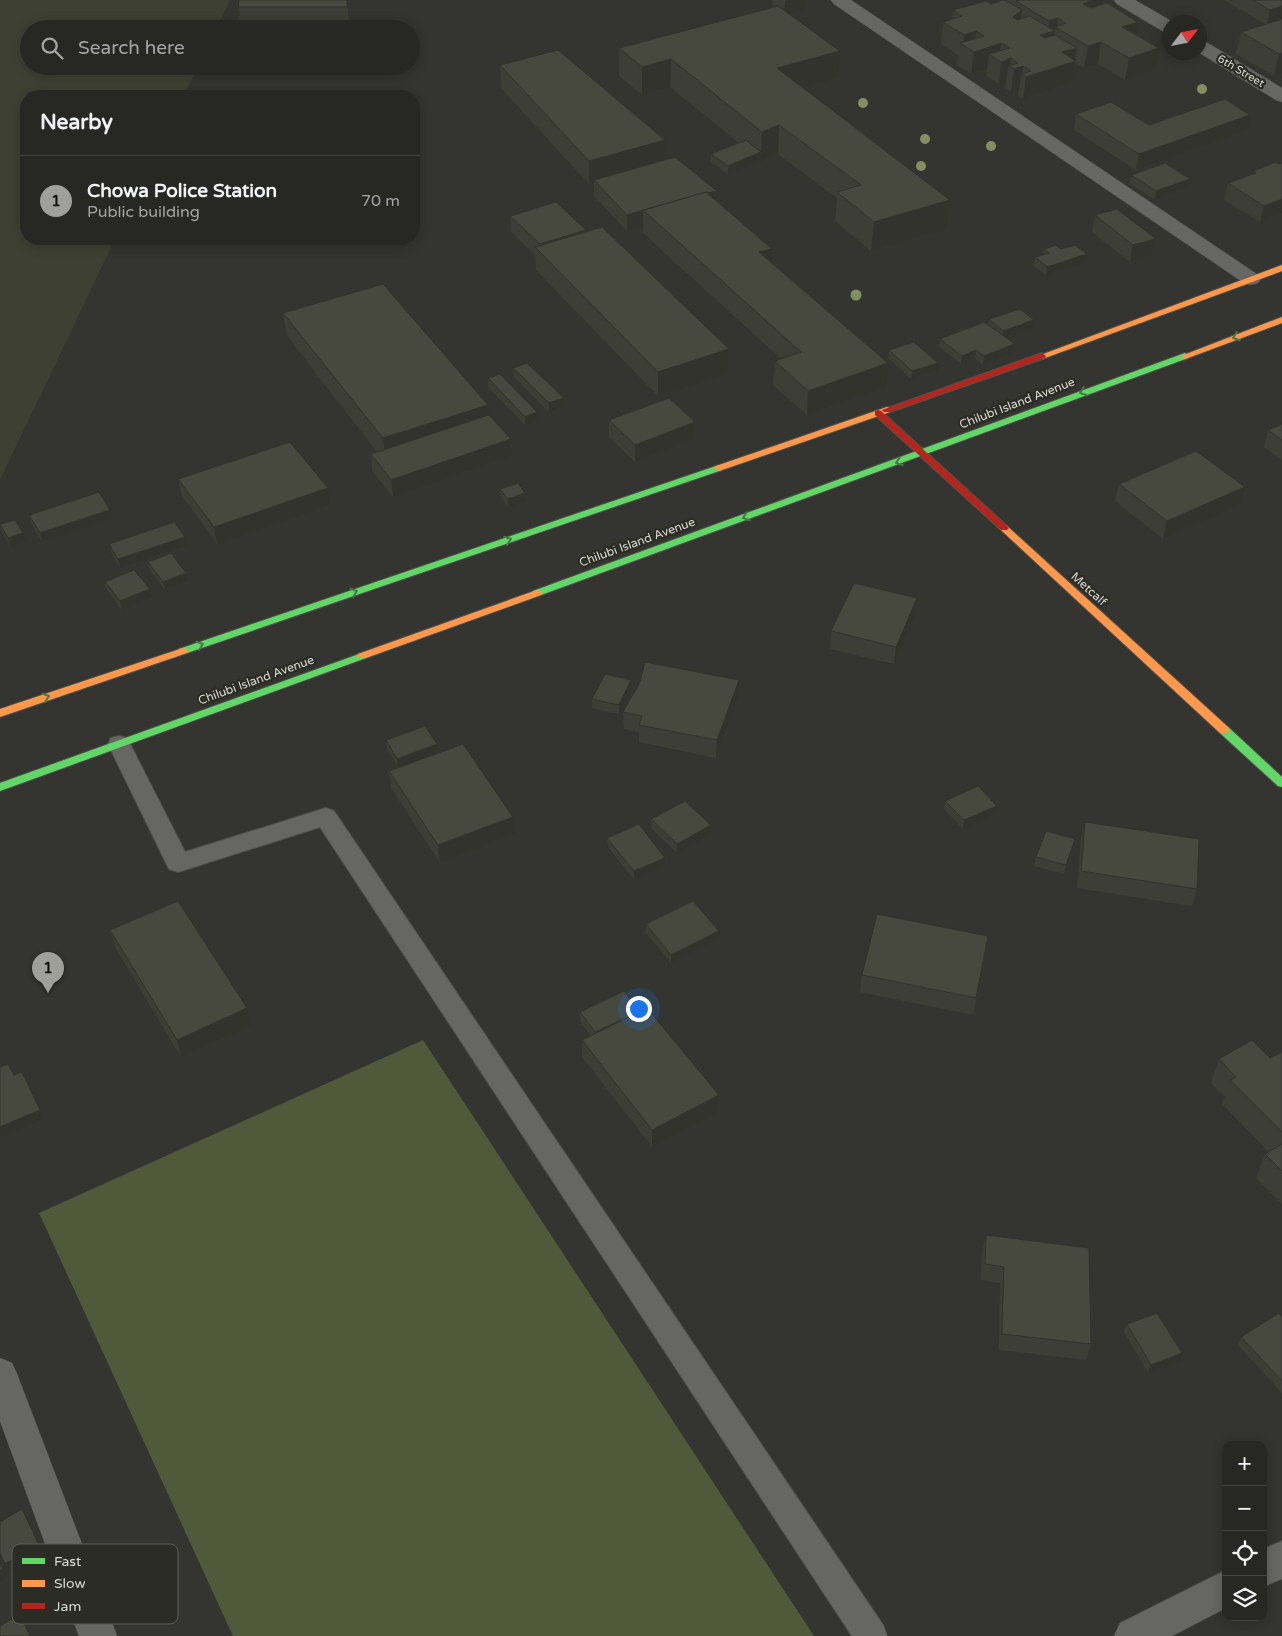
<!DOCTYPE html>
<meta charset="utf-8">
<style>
:root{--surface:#272824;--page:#2f302c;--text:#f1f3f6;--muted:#a4a6a6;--line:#434441;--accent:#9fa09b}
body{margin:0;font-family:"Varela Round",sans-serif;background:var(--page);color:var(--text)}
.controls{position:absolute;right:15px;bottom:15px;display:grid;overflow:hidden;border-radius:10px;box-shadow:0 2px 12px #0003}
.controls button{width:45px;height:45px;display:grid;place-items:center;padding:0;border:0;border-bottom:1px solid var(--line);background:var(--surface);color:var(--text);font:25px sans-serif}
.compass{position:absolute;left:1162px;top:15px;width:45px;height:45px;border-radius:50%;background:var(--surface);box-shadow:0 2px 12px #0003;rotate:58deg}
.you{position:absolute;left:638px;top:1008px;width:18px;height:18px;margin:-12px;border:4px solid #fff;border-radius:50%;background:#1a73e8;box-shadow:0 0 0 8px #1a73e833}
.badge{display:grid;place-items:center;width:32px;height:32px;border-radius:50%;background:var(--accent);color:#111;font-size:16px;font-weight:700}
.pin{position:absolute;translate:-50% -41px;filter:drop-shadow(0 1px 2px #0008)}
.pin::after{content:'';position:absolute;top:26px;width:18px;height:15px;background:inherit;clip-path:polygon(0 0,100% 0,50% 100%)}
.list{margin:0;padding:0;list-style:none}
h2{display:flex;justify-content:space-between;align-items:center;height:65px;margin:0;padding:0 20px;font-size:21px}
h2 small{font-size:16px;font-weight:400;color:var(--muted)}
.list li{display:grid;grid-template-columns:32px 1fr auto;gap:15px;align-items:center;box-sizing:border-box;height:90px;padding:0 20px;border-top:1px solid var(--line)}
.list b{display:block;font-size:19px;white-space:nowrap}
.list p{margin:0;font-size:16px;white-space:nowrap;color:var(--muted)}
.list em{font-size:16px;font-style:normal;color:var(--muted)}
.icon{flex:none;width:28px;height:28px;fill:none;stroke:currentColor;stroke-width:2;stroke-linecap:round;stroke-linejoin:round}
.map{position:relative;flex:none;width:1282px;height:1636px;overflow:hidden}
.search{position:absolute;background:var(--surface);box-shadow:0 2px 12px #0003;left:20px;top:20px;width:400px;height:55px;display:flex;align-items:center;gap:12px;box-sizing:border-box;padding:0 18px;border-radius:28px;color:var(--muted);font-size:19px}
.panel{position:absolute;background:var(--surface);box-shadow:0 2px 12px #0003;left:20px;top:90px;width:400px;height:155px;border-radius:20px}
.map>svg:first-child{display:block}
.built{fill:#3e4032}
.green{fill:#52583a}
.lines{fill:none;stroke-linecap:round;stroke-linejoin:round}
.lane-casing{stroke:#51524d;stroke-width:2}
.street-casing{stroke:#51524d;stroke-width:1}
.fast-casing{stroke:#51524d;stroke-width:2}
.slow-casing{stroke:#51524d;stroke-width:2}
.jam-casing{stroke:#51524d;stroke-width:2}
.lane{fill:#666763;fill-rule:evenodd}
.street{fill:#666763;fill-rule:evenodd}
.fast{fill:#63d668;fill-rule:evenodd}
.slow{fill:#ff974d;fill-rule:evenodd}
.jam{fill:#b3261e;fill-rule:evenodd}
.tree{fill:#858e63}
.wall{fill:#3d3f36}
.shaded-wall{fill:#32332c}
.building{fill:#47493f;stroke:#32332c}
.oneway{stroke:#447943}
.labels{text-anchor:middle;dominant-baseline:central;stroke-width:4.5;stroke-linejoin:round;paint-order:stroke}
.far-street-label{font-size:11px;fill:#d9dad4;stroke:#2b2d24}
.street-label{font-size:12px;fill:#d9dad4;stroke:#2b2d24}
.key{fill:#2b2d24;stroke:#5f6159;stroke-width:1}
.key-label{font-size:14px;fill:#d9dad4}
</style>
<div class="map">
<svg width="1282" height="1636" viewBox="0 0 1282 1636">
<rect width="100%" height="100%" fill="#343530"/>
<path class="built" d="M0 0H230L216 29H29V66H198L184 96H26V239H115L0 480Z"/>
<path class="green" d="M423 1040 814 1636H233L39 1213Z"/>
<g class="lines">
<g class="lane-casing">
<path id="lane" d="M119 736 127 738 130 744 185 852 326 808 334 811 883 1625 887 1636H852L320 827 178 872 169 869 108 744 111 738Z"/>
</g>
<g class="street-casing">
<path id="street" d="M831 0H851L1258 275 1261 279 1258 283 1251 285 1244 283 834 4Z
M1114 0H1135L1173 22H1170V33L1164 32 1117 4Z
M1200 41 1206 42 1282 88V102L1276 100 1198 52Z
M0 1358 12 1363 17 1374 117 1636H79L0 1421Z
M1282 1541V1579L1263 1587V1549Z
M1226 1570V1608L1172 1636H1114L1120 1623Z"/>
</g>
<g class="fast-casing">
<path id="fast" d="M1185 353 1189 356 1188 358 541 595H533L532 593 533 591Z
M719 465 722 466V470L187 653H179L178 651 179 649Z
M362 653 366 654 367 656 366 658 0 791V783Z
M1224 726 1228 727 1282 777V787L1278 786 1220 733 1219 730Z"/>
</g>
<g class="slow-casing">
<path id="slow" d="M1282 265V271L1045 358 1042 359 1038 356Z
M1282 317V323L1188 358 1185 359 1181 356Z
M887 407 890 408V412L722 470 719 471 714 468 716 466Z
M1004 525 1007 526 1228 727 1229 730 1228 733H1220L1001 530 999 528Z
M537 590 541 591 542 593 541 595 366 658H358L357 656 358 654Z
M183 648 187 649 188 651 187 653 0 717V709Z"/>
</g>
<g class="jam-casing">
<path id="jam" d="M1042 353 1046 356 1045 358 890 412H884L882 410Z
M878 410 881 411 1007 526 1009 528 1007 530H1001L875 415V411Z"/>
</g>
<use href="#lane" class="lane"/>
<use href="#street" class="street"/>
<use href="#fast" class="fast"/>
<use href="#slow" class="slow"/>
<use href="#jam" class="jam"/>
</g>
<g class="tree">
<circle cx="1202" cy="89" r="5"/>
<circle cx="863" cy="103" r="5"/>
<circle cx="925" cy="139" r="5"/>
<circle cx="991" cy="146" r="5"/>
<circle cx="921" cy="166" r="5"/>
<circle cx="856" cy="295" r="5.5"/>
</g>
<path class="wall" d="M239 0H347L349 22 240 23 238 7Z
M773 0H806L805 10 790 15 838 78 803 88 946 229 871 251 835 221 837 198 778 154 728 174 710 162 711 154 739 143 670 87 642 95 619 76V48L773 7Z
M997 0H1103L1102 5 1136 35 1155 70 1125 80 1098 64 1084 68 1075 63 1072 83 1023 99 1018 96 1019 89 1011 92 1005 88 1006 81 999 84 986 76 987 69 971 74 957 65 958 55 941 44 943 22 952 19 953 10 992 4 997 2Z
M1224 0H1282V74L1274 76 1236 54 1241 32 1265 24Z
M500 65 665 140V160L717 191V201L772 249 771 263 886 387 807 415 773 385 775 361 781 359 643 233V227L627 231 594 196V183L589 184 501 88Z
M1076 114 1149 125 1247 130 1136 170 1074 130Z
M1282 163V213L1260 222 1224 200 1228 183 1253 174V171Z
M1131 175 1188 187 1154 200 1129 183Z
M1095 215 1156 239 1152 255 1130 262 1092 232Z
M510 216 586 232 729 349 728 373 658 396 536 270 535 255 511 232Z
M1044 249 1085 263 1046 275 1034 266 1035 257 1043 255Z
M283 313 488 405V415L511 439 512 456 393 497 372 471 371 454 377 452 287 336Z
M989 319 1033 329 1007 338 1015 344 1014 353 983 365 975 359 961 364 939 347 940 339 988 324Z
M889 350 937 371 911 379 888 358Z
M513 368 564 406 549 412 514 377Z
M488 378 537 412V421L525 425 488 387Z
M609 420 695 422 694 439 635 462 609 437Z
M1282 424V460L1264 447 1268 430Z
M178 479 330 505 217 544 182 496Z
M1119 484 1245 487 1241 504 1163 539 1115 501Z
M500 489 525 493 526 502 509 508 501 498Z
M29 515 112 519 42 542 31 523Z
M0 524 26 541 11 547 2 533Z
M109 544 186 546 120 568 111 552Z
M148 562 186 573 188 581 165 590 150 571Z
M105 582 152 598 122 610 107 590Z
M917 598 915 615 894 664 830 649 831 631Z
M631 689 619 714 592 708V699Z
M738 697 716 758 639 742V732L624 729 623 712Z
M386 740 437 744V753L514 834 440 863 391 788 389 771 398 767 387 749Z
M945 801 995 815 963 829 944 809Z
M651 819 711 825V834L677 853 651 828Z
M1085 822 1197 889 1192 906 1077 888 1081 839Z
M607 838 665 858V866L634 880 608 847Z
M1073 848 1064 874 1034 866 1036 857Z
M646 924 719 939 671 963 646 933Z
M110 930 250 1026 181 1057 115 947Z
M985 953 973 1015 860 992 862 975Z
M580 1012H639L719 1095 718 1112 652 1147 582 1057V1040L591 1036 580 1021Z
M1282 1052V1204L1256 1178 1265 1154 1269 1152 1222 1104 1225 1097 1211 1083 1219 1059 1270 1058Z
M986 1235 1091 1344 1086 1360 999 1350 1000 1283 981 1280 982 1251Z
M1282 1317V1393L1238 1345 1241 1337Z
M1127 1324 1180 1361 1148 1373 1124 1332Z"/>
<path class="shaded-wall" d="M789 0H806L805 10 784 17 785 1Z
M1094 0H1103L1100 19 1083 4Z
M1282 6V21L1267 25 1270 10Z
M1022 10 1019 32 1013 17Z
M1058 18 1057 28 1055 27 1052 53 1040 35 1048 33 1049 21Z
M1138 22 1135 44 1122 27Z
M976 31 974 52 1001 43 999 60 989 54 987 69 971 74 974 52 963 45 964 35Z
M1101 42 1098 64 1084 68 1088 46Z
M1077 48 1072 83 1023 99 1026 77 1062 52Z
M1159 48 1155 70 1125 80 1129 58Z
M840 51 838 78 776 96 777 68Z
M1282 53V74L1274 76 1279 54Z
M1011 58 1010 67 1008 66 1006 81 999 84 1001 62Z
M671 59 670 87 642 95V67Z
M1023 66 1019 89 1011 92 1014 69Z
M1250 115 1247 130 1136 170 1139 154Z
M779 125 778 154 761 161 762 132Z
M665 140V163L594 180V183L589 184V161Z
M761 152V161L728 174V166Z
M1190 179 1188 187 1154 200 1156 191Z
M717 191V207L644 211Z
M1282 199V213L1260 222 1264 206Z
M950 200 946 229 871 251 874 222Z
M643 211V227L627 231V215Z
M586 230 587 246 540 252V244Z
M1156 239 1152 255 1130 262 1133 245Z
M772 249 771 272 759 252Z
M1087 254 1085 263 1046 275 1047 267Z
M1034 320 1033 329 1002 340 1003 331Z
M1015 344 1014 353 983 365 984 356Z
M729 349 728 373 658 396V372Z
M976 350 975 359 961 364 962 356Z
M888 363 886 387 807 415 808 391Z
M938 363 937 371 911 379 912 371Z
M564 398V406L549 412V403Z
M488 405 489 429 386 462 383 438Z
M537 412V421L525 425V417Z
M695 422 694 439 635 462V445Z
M511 439 512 456 393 497 391 480Z
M1245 487 1241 504 1163 539 1167 521Z
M328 488 330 505 217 544 214 527Z
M525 493 526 502 509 508 508 499Z
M110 510 112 519 42 542 40 533Z
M23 533 26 541 11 547 8 538Z
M185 537 186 546 120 568 118 559Z
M186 573 188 581 165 590 163 582Z
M150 589 152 598 122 610 120 601Z
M917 598 915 615 894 664 896 647Z
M631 680V689L619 714V705Z
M739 680 738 697 716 758 717 740Z
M437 744V753L398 768 397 759Z
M997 806 995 815 963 829 964 820Z
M513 817 514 834 440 863 438 845Z
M711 825V834L677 853V844Z
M1075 839 1073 848 1064 874 1066 865Z
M665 858V866L634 880V871Z
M719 931V939L671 963V955Z
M247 1008 250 1026 181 1057 177 1040Z
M639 1012 596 1041 595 1032Z
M719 1095 718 1112 652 1147V1130Z
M40 1110 43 1119 0 1137V1127Z
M1182 1353 1180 1361 1148 1373 1151 1365Z
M39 1545 43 1552 9 1572 5 1564Z
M0 1561 7 1577 0 1581Z"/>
<path class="building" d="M239 0H347V7H238Z
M1002 0H1004L1022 10 1013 17 1017 20 1030 16 1055 31 1040 35 1045 38 1055 35 1077 48 1062 52 1076 61 1026 77 1021 74 1031 71 1023 66 1014 69 1008 66 1018 63 1011 58 1001 62 989 54 1009 48 1001 43 974 52 960 43 984 36 976 31 964 35 943 22 962 16 953 10 986 1 992 4Z
M1020 0H1094L1083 4 1091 8 1107 3 1138 22 1122 27 1159 48 1129 58 1101 42 1088 46 1055 27 1066 23 1058 18 1049 21 1016 1Z
M1253 0H1282V6L1270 10Z
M778 6 840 51 777 68 950 200 874 222 837 192 861 185 779 125 762 132 671 59 642 67 619 48Z
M1282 19V53L1279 54 1241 32Z
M558 50 665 140 589 161 500 65Z
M1225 99 1250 115 1139 154 1076 114 1111 102 1149 125Z
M746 140 761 152 728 166 711 154Z
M675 157 717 191 708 193 706 192 627 215 594 180Z
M1276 162 1280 164 1282 163V199L1264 206 1228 183 1256 173 1253 171Z
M1165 163 1190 179 1156 191 1131 175Z
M706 192 772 249 759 252 888 363 808 391 775 361 801 352 643 210Z
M556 202 586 230 540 244 510 216Z
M1117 209 1156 239 1133 245 1095 215Z
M602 227 729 349 658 372 535 247Z
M1056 245 1061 249 1075 245 1087 254 1047 267 1035 257 1049 253 1044 249Z
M383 284 488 405 383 438 283 313Z
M1020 309 1034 320 1003 331 989 319Z
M984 322 1015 344 984 356 976 350 962 356 940 339Z
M914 342 938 363 912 371 889 350Z
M527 363 564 398 549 403 513 368Z
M500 374 537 412 525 417 488 378Z
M669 398 695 422 635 445 609 420Z
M489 415 511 439 391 480 371 454Z
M1282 424V440L1268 430Z
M290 442 328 488 214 527 178 479Z
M1196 451 1245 487 1167 521 1119 484Z
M518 483 525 493 508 499 500 489Z
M99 492 110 510 40 533 29 515Z
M15 520 23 533 8 538 0 524Z
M174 522 185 537 118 559 109 544Z
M171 553 186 573 163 582 148 562Z
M134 570 150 589 120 601 105 582Z
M854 583 917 598 896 647 831 631Z
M645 662 739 680 717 740 639 725 642 716 623 712 640 682Z
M605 674 631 680 619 705 592 699Z
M425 726 437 744 397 759 386 740Z
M463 744 513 817 438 845 389 771Z
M978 786 997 806 964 820 945 801Z
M685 801 711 825 677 844 651 819Z
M1085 822 1199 839 1197 889 1081 871Z
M639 824 665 858 634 871 607 838Z
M1046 831 1075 839 1066 865 1036 857Z
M178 901 247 1008 177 1040 110 930Z
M693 901 719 931 671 955 646 924Z
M877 914 988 936 976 998 862 975Z
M624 991 639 1012 595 1032 580 1012Z
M647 1008 719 1095 652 1130 582 1040Z
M1252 1040 1270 1058 1282 1052V1132L1230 1080 1236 1077 1219 1059Z
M8 1064 14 1075 22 1072 40 1110 0 1127V1067Z
M1282 1144V1171L1265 1154Z
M986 1235 1089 1248 1091 1344 1002 1334 1004 1267 985 1264Z
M1157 1313 1182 1353 1151 1365 1127 1324Z
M1279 1313 1282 1317V1381L1241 1337Z
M22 1509 39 1545 5 1564 0 1553V1522Z
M0 1562 3 1569 0 1571Z
M20 1614 30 1636H0V1626Z"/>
<defs><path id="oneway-chevron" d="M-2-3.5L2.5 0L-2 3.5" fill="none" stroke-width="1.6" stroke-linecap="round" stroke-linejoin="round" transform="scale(1.25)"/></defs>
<g class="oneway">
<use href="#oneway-chevron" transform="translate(1236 337) rotate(160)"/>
<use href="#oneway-chevron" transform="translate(1083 392) rotate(159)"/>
<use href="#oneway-chevron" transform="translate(899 462) rotate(160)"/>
<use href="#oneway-chevron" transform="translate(746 517) rotate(160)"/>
<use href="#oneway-chevron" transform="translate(508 540) rotate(-19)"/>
<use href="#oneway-chevron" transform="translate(354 592) rotate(-19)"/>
<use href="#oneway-chevron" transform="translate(200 645) rotate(-19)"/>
<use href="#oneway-chevron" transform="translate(46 697) rotate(-19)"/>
</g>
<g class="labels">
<g class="far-street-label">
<text transform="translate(1241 71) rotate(31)">6th Street</text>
</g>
<g class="street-label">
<text transform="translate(1017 403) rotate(-21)">Chilubi Island Avenue</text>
<text transform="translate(637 542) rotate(-20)">Chilubi Island Avenue</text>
<text transform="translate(1089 589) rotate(42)">Metcalf</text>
<text transform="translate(256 680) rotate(-20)">Chilubi Island Avenue</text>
</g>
</g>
<rect x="12" y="1544" width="166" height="80" rx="8" class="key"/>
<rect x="22" y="1558" width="23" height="6" fill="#63d668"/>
<rect x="22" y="1580" width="23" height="7" fill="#ff974d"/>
<rect x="22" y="1603" width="23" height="6" fill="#b3261e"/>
<g class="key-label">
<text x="54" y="1566">Fast</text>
<text x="54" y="1588">Slow</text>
<text x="54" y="1611">Jam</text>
</g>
</svg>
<div class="controls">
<button>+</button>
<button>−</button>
<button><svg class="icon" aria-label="locate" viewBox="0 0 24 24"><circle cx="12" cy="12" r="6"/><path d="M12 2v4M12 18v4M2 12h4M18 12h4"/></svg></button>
<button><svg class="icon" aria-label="layers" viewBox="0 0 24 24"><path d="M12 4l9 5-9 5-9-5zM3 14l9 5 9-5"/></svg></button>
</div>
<svg class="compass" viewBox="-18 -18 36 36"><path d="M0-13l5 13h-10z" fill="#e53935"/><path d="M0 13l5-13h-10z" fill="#a4a6a6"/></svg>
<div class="you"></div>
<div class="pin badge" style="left:48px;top:993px">1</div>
<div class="search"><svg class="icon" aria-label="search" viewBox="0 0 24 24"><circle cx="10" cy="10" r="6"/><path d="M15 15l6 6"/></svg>Search here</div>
<section class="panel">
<h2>Nearby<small></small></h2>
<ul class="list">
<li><span class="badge">1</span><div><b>Chowa Police Station</b><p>Public building</p></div><em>70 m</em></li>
</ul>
</section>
</div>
